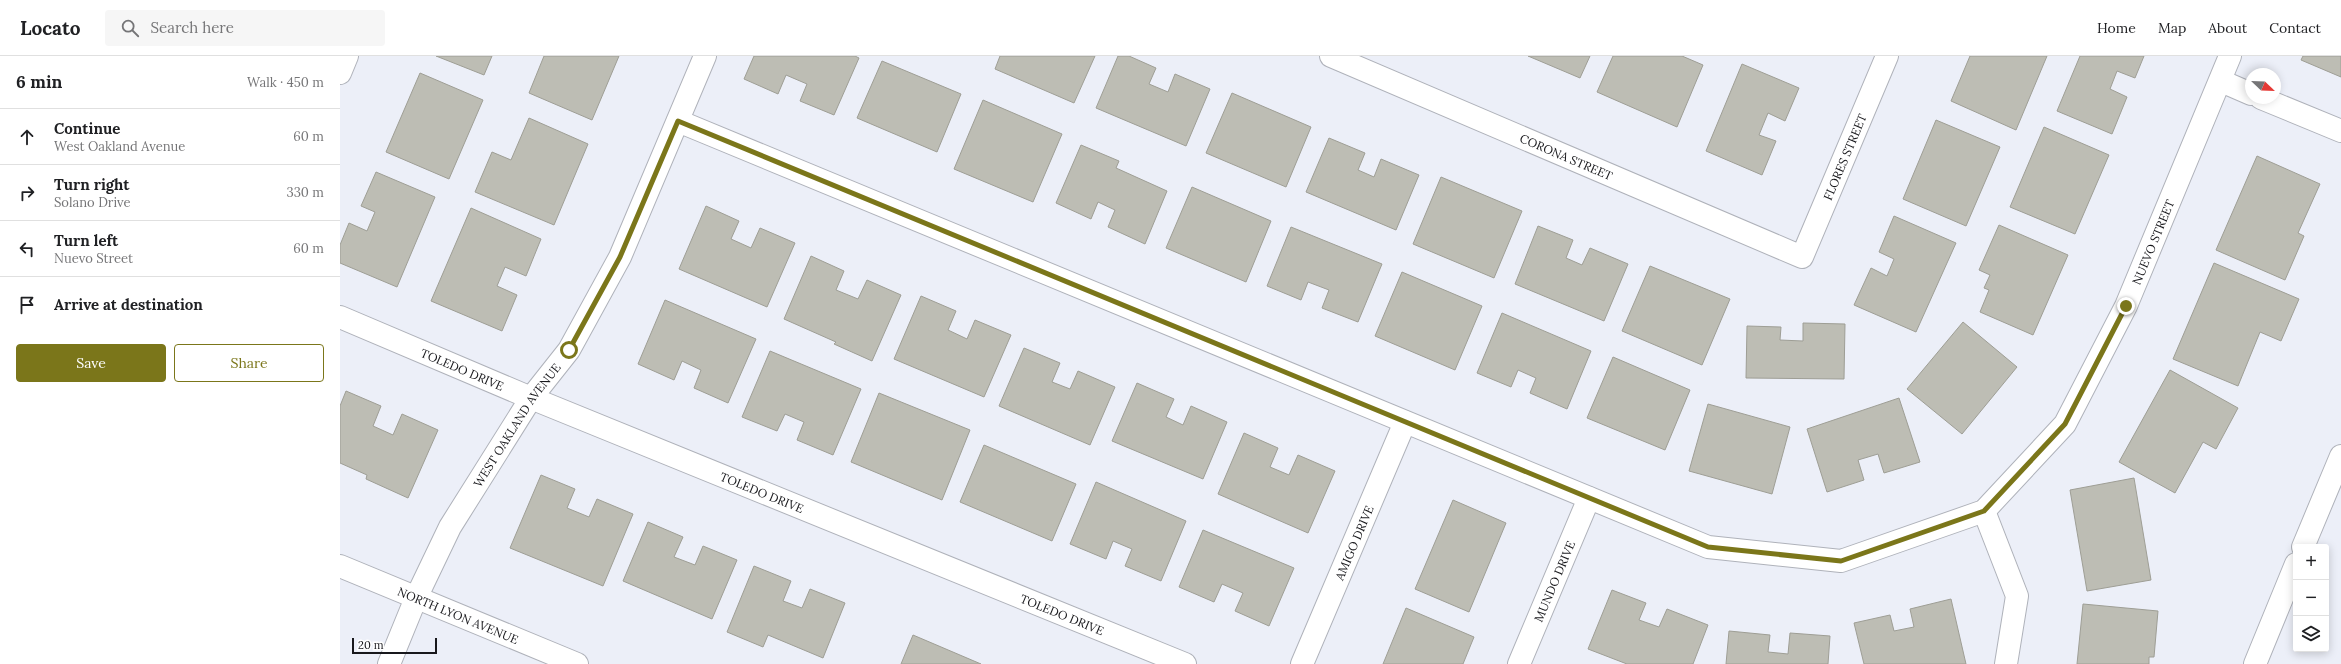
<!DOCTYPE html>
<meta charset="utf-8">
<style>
:root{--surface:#fff;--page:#f6f6f6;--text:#202124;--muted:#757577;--line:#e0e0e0;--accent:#7b761a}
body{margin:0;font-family:Lora,serif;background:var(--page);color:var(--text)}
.controls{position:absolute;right:12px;bottom:12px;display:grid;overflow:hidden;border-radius:4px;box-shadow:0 2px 10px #0003}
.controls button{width:36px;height:36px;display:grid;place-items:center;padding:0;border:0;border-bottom:1px solid var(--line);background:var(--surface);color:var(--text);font:20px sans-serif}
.compass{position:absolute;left:1905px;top:12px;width:36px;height:36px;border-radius:50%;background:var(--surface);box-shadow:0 2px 10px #0003;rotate:113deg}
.scale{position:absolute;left:12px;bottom:10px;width:85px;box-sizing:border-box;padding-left:4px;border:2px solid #18181c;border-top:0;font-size:11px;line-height:14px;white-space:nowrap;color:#18181c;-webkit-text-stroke:3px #fff;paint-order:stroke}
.stop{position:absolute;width:12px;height:12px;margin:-9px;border:3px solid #7b761a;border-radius:50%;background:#fff}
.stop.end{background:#7b761a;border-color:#fff;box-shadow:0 1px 4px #0008}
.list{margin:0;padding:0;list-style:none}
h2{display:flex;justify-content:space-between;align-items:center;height:52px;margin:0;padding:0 16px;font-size:17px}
h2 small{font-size:13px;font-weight:400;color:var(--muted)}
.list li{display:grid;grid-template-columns:26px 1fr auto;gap:12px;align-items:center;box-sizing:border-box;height:56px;padding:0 16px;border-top:1px solid var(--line)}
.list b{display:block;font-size:15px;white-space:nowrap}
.list p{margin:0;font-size:13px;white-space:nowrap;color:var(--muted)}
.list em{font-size:13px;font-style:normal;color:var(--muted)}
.actions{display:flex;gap:8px;padding:12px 16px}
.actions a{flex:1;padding:9px 0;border:1px solid var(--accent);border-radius:4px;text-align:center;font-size:14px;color:var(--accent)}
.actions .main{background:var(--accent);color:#fff}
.icon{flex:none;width:22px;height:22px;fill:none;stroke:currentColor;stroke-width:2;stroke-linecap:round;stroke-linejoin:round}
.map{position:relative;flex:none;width:2001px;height:608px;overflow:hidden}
header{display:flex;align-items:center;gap:24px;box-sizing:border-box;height:56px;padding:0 20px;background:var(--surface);border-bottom:1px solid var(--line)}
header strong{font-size:19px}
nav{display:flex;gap:22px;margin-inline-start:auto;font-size:14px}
.search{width:280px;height:36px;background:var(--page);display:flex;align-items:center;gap:10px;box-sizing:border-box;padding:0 14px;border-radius:4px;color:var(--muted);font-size:15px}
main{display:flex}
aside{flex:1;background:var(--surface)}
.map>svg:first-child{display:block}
.building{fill:#bdbdb4;stroke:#9e9e95}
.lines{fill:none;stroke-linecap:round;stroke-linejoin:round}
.minor-casing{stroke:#afb2ba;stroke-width:24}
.major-casing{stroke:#afb2ba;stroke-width:24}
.minor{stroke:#fff;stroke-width:22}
.major{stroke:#fff;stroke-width:22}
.route{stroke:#7b761a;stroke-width:5}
.labels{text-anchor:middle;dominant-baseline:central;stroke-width:3;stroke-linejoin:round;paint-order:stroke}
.street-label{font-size:12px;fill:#18181c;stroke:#fff}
</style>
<header>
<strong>Locato</strong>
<div class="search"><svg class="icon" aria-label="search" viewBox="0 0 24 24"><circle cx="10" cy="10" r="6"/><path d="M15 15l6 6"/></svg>Search here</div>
<nav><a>Home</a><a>Map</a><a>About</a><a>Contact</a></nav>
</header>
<main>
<aside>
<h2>6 min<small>Walk · 450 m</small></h2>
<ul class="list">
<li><svg class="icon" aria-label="ahead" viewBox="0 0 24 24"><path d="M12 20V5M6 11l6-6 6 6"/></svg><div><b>Continue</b><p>West Oakland Avenue</p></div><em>60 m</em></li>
<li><svg class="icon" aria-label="right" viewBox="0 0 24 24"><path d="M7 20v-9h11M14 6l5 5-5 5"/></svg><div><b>Turn right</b><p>Solano Drive</p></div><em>330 m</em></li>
<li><svg class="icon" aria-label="left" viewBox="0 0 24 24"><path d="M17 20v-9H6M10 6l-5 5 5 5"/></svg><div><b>Turn left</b><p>Nuevo Street</p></div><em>60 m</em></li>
<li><svg class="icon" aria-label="arrive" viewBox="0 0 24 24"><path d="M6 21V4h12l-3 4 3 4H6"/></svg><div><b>Arrive at destination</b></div></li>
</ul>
<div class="actions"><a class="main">Save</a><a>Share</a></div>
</aside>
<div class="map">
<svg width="2001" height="608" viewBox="0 0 2001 608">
<rect width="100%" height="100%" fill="#eceff8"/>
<path class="building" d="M96 0H152L144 19Z
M204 0H279L252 64 189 37Z
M414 0H515L519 2 494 59 460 45 467 28 446 19 438 38 404 23Z
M660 0H755L734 47 655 13Z
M778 0H789L816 12 809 28 828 36 835 18 870 33 846 90 756 52Z
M1188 0H1250L1240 22Z
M1273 0H1342L1363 9 1337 71 1257 36Z
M1630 0H1707L1676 74 1611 45Z
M1740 0H1804L1795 22 1777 15 1770 33 1787 41 1772 78 1717 55Z
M1963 0H2001V21L1961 4Z
M542 5 621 38 597 96 517 62Z
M1402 8 1459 32 1445 65 1428 57 1419 79 1436 85 1422 119 1366 95Z
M80 17 143 44 109 123 46 96Z
M892 37 971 71 946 131 866 97Z
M643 44 722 78 693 146 614 113Z
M189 62 248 88 214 169 135 136 152 96 171 104Z
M1596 64 1660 91 1626 170 1563 143Z
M1704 71 1769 99 1735 178 1670 151Z
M989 82 1025 97 1018 114 1034 121 1041 103 1079 119 1056 174 966 136Z
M741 89 779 105 776 112 827 135 805 188 768 171 775 154 758 146 751 163 716 147Z
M1917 100 1980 128 1958 177 1964 180 1945 224 1876 194Z
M36 116 95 141 57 231 0 207V189L9 167 27 175 35 156 21 150Z
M1101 121 1182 155 1154 222 1073 188Z
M852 131 931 165 906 226 826 192Z
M366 150 399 165 391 183 411 192 420 172 455 187 427 251 339 213Z
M131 152 201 183 186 220 165 211 157 230 177 239 162 275 91 245Z
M1554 160 1616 187 1576 276 1514 249 1531 212 1547 220 1554 203 1539 196Z
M1659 169 1728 199 1693 279 1640 256 1649 234 1644 232 1650 219 1639 214Z
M1198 170 1233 184 1226 202 1242 209 1250 192 1288 208 1264 265 1175 228Z
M951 171 1042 208 1018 266 982 252 989 234 968 226 961 244 927 230Z
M471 200 504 215 496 234 518 243 527 224 561 239 532 305 494 288 496 286 444 263Z
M1874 207 1959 243 1941 285 1920 276 1898 330 1833 303Z
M1310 210 1390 243 1362 309 1282 275Z
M1062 216 1142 250 1115 314 1035 280Z
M581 240 616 255 608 274 627 283 635 264 671 279 644 341 554 303Z
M325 244 416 283 388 347 354 332 361 314 342 305 334 324 298 308Z
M1162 257 1251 295 1227 353 1190 337 1196 322 1178 314 1171 331 1137 317Z
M1623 266 1677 311 1622 378 1567 333Z
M1463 267 1505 268 1504 323 1406 322 1407 270 1441 271 1440 284 1463 285Z
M684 292 720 307 712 326 730 333 738 315 775 331 750 389 659 350Z
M430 295 521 333 493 399 457 384 464 366 445 358 437 375 402 361Z
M1273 301 1350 334 1325 394 1247 362Z
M1830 314 1898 352 1876 393 1863 386 1835 437 1779 406Z
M797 327 834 343 826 361 843 369 851 350 887 366 863 423 772 385Z
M6 335 41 350 33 370 53 379 62 358 98 374 68 442 26 423 27 419 0 407V350Z
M539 337 630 374 602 444 511 406Z
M1559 342 1580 406 1544 417 1538 398 1518 404 1524 424 1487 436 1467 373Z
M1368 348 1450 371 1432 438 1349 415Z
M904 377 938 392 930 411 949 419 958 399 995 415 968 477 878 438Z
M644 389 736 428 712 485 620 446Z
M201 419 235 433 227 452 249 461 257 443 293 458 263 530 170 492Z
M1794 422 1811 524 1747 535 1730 434Z
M756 426 846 465 821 525 785 510 792 493 773 485 766 503 730 488Z
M1113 444 1166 467 1129 556 1075 533Z
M308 466 343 481 334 501 355 509 363 490 397 504 372 563 283 525Z
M863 474 954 512 929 570 895 555 903 537 882 528 874 546 839 531Z
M414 510 451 525 443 545 462 552 470 533 505 547 483 602 428 579 423 591 387 576Z
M1272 534 1306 547 1299 564 1319 571 1327 553 1368 569 1353 608H1287L1248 593Z
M1611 543 1626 608H1524L1514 567 1550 559 1554 575 1574 571 1570 553Z
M1743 548 1818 555 1814 601H1809V608H1737Z
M1066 552 1134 581 1123 608H1043Z
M1389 575 1430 579 1428 596 1448 598 1450 577 1490 580 1488 608H1386Z
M573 579 641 608H561Z"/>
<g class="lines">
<g class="minor-casing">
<g id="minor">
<path id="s1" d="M991 0 1462 201 1547 0"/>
<path d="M0 17 7 0"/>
<path d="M1881 25 1911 38"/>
<path d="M1921 42 2001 75"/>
<path id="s2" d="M338 65 1368 491 1501 505 1644 455 1725 368 1786 250 1890 0"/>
<path id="s3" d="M0 261 191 342 845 608"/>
<path d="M1644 455 1677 540 1666 608"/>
<path id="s4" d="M0 510 237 608"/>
<path id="s5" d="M49 608 76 542 110 471 191 342 229 294 280 201 365 0"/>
<path id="s6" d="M962 608 1065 366"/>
<path id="s7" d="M1179 608 1249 442"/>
</g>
</g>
<g class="major-casing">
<path id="major" d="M1963 491 2001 400
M1915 608 1956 508"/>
</g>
<use href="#minor" class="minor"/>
<use href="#major" class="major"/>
</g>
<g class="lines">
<path class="route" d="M229 294 280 201 338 65 1368 491 1501 505 1644 455 1725 368 1786 250"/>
</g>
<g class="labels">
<g class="street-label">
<text stroke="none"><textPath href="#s1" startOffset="256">CORONA STREET</textPath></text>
<text stroke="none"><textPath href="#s1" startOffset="621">FLORES STREET</textPath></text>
<text stroke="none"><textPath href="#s2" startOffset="1721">NUEVO STREET</textPath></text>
<text stroke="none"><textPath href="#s3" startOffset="133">TOLEDO DRIVE</textPath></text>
<text stroke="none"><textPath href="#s5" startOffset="272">WEST OAKLAND AVENUE</textPath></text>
<text stroke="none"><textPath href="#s3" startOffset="457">TOLEDO DRIVE</textPath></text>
<text stroke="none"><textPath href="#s6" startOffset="132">AMIGO DRIVE</textPath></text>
<text stroke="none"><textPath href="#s7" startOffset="90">MUNDO DRIVE</textPath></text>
<text stroke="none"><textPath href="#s3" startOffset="781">TOLEDO DRIVE</textPath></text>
<text stroke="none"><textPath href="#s4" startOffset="128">NORTH LYON AVENUE</textPath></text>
</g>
</g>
</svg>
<div class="controls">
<button>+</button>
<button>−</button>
<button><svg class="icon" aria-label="layers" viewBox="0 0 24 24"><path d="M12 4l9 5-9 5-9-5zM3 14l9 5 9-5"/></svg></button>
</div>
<svg class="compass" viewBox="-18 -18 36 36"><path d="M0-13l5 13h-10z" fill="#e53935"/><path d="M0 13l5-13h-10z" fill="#757577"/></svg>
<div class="scale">20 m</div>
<div class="stop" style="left:229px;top:294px"></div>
<div class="stop end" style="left:1786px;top:250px"></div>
</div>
</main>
